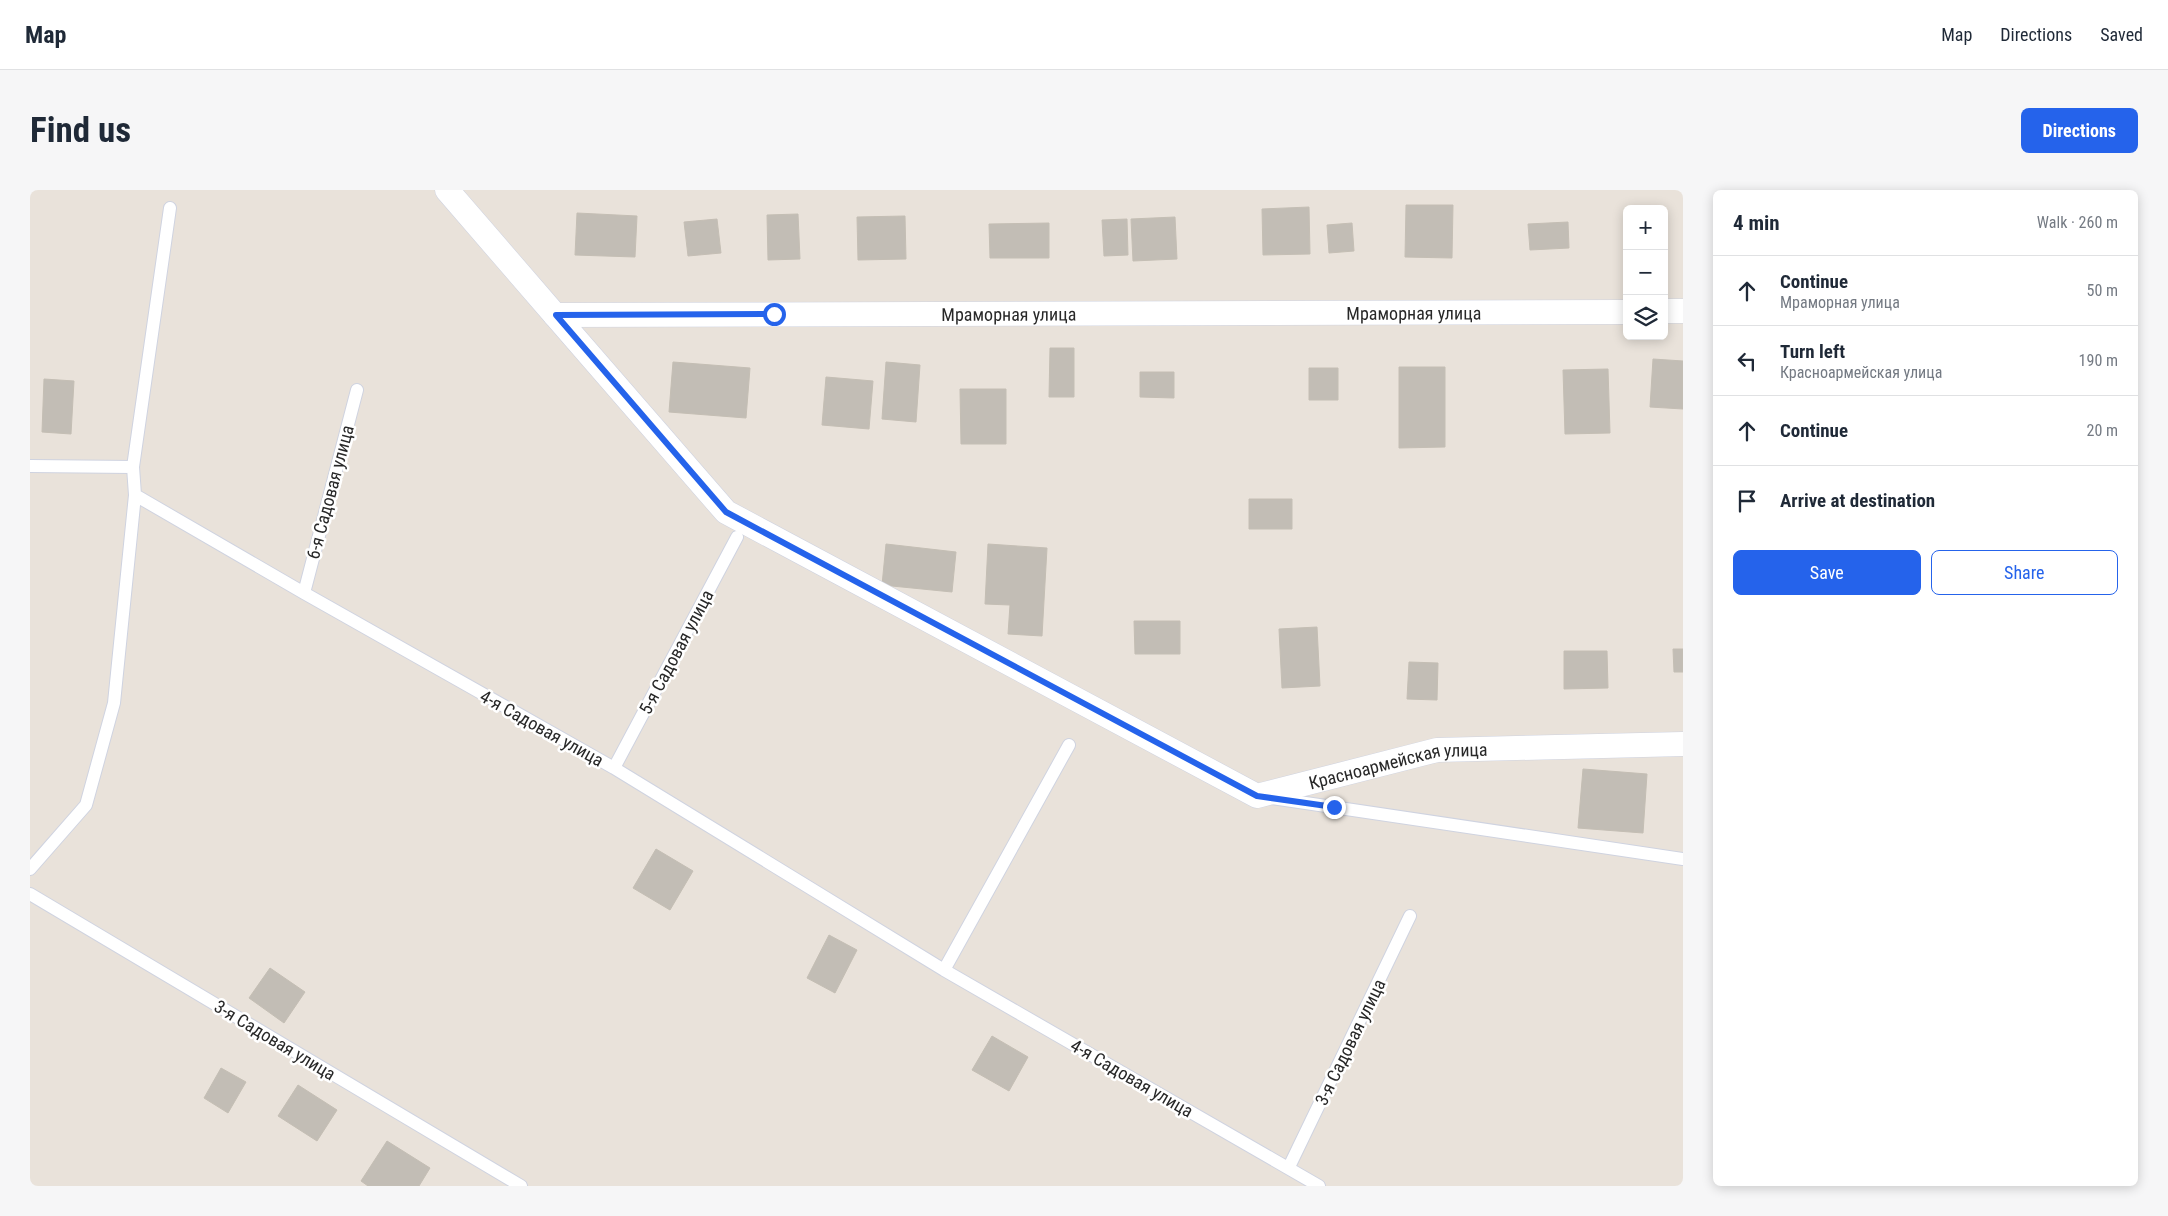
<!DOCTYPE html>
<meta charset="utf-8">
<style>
:root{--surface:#fff;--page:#f6f6f7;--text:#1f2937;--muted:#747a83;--line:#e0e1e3;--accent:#2563eb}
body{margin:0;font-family:"Roboto Condensed",sans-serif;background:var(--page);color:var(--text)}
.controls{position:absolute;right:15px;top:15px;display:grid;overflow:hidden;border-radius:8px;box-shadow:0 2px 12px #0003}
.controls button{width:45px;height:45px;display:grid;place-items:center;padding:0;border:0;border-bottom:1px solid var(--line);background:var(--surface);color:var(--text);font:25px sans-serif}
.stop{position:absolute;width:15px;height:15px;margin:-11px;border:4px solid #2563eb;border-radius:50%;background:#fff}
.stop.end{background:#2563eb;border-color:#fff;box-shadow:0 1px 5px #0008}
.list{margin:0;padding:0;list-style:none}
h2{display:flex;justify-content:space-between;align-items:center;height:65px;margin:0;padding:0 20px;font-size:21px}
h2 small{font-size:16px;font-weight:400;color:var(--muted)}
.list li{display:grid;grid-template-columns:32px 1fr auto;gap:15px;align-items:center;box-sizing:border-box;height:70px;padding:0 20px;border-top:1px solid var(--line)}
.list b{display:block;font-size:19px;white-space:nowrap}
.list p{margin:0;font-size:16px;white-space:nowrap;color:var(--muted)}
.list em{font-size:16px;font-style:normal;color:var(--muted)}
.actions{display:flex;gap:10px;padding:15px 20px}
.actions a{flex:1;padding:11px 0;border:1px solid var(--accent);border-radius:8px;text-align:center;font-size:18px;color:var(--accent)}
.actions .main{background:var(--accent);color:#fff}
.icon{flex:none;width:28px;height:28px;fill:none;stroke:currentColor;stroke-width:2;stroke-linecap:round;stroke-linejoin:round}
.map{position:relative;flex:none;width:1653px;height:996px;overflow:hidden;border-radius:8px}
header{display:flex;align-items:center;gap:30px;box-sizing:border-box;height:70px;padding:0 25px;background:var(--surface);border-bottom:1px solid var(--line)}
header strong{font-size:24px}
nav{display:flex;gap:28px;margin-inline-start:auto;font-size:18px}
.intro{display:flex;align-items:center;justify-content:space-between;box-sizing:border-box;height:120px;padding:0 30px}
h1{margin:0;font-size:35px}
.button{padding:12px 22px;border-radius:8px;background:var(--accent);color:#fff;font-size:18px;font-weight:700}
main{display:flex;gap:30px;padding:0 30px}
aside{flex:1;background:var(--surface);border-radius:8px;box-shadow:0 2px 12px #0003}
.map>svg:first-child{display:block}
.building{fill:#c2bdb5;stroke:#c4beb4}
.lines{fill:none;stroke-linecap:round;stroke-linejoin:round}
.lane-casing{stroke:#cfd3e0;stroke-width:14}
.street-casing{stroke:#cfd3e0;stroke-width:25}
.lane{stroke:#fff;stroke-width:12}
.street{stroke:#fff;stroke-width:24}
.route{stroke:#2563eb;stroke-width:6}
.labels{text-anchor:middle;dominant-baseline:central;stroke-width:5;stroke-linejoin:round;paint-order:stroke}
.street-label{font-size:18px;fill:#282828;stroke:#fff}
</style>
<header>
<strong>Map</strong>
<nav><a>Map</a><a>Directions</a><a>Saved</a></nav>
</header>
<div class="intro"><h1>Find us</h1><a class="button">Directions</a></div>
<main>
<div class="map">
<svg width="1653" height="996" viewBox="0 0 1653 996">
<rect width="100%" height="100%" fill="#e9e2da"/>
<path class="building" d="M1376 15H1423L1422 68 1375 67Z
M1279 17 1280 64 1233 65 1232 19Z
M547 23 607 26 605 67 545 65Z
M768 24 770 69 738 70 737 25Z
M875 26 876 69 828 70 827 27Z
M1145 27 1147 69 1103 71 1101 29Z
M687 29 691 63 658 66 654 32Z
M1097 29 1098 65 1074 66 1072 30Z
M1538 32 1539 58 1500 60 1498 34Z
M1019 33V68H960L959 34Z
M1322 33 1324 61 1299 63 1297 35Z
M1020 158H1044V207H1019Z
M1623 169 1653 171V219L1620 217Z
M643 172 720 178 716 228 639 222Z
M856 172 890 175 886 232 852 229Z
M1369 177H1415V257L1369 258Z
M1279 178H1308V210H1279Z
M1578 179 1580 243 1535 244 1533 180Z
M1110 182H1144V208L1110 207Z
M796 187 843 191 839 239 792 235Z
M14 189 44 191 41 244 12 242Z
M930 199H976V254H931Z
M1219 309H1262V339H1219Z
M856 354 926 362 922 402 852 395Z
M958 354 1017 358 1012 446 978 444 980 415 955 414Z
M1104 431H1150V464H1105Z
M1287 437 1290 496 1252 498 1249 439Z
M1643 459H1653V482H1644Z
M1534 461H1577L1578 498 1534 499Z
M1379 472 1408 473 1407 510 1377 509Z
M1553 579 1617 584 1613 643 1548 638Z
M626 659 663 681 640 720 603 698Z
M799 745 827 760 805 803 777 788Z
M240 778 275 802 254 833 219 808Z
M962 846 998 867 979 901 942 880Z
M191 878 216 892 198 923 174 908Z
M268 895 307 920 287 951 248 926Z
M357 951 400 978 389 996H338L331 991Z"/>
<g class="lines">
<g class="lane-casing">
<path id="lane" d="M0 276 103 277
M105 305 274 403 584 578 914 780 1289 996
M274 403 327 200
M584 578 707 347
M1242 608 1653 669
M0 679 56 615 84 513 105 305 103 277 140 18
M0 704 491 996
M914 780 1039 555
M1259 977 1380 726"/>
</g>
<g class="street-casing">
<g id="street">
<path id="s1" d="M417 0 525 125 1597 122"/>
<path d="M1634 121H1653"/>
<path id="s2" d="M525 125 696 322 1227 606 1407 560 1653 554"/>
</g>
</g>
<use href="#lane" class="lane"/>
<use href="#street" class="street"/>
</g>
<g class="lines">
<path class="route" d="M744 124 526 125 696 322 1227 606 1304 617"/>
</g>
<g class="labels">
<g class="street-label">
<text stroke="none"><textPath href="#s1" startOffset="1024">Мраморная улица</textPath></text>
<text stroke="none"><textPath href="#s1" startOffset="619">Мраморная улица</textPath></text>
<text transform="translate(300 302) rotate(-75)">6-я Садовая улица</text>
<text transform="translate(646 462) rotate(-62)">5-я Садовая улица</text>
<text transform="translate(512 538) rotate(29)">4-я Садовая улица</text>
<text stroke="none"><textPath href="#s2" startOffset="1008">Красноармейская улица</textPath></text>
<text transform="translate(245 850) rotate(31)">3-я Садовая улица</text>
<text transform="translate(1320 852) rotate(-64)">3-я Садовая улица</text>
<text transform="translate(1102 888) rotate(30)">4-я Садовая улица</text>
</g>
</g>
</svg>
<div class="controls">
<button>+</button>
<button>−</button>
<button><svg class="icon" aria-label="layers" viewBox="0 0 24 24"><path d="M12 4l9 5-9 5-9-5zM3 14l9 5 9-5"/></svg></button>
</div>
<div class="stop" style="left:744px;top:124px"></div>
<div class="stop end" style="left:1304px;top:617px"></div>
</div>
<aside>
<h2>4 min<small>Walk · 260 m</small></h2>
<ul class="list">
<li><svg class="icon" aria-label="ahead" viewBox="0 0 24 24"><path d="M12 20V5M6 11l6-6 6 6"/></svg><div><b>Continue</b><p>Мраморная улица</p></div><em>50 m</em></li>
<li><svg class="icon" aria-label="left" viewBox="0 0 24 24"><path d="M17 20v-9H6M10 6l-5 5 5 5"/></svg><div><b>Turn left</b><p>Красноармейская улица</p></div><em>190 m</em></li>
<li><svg class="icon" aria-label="ahead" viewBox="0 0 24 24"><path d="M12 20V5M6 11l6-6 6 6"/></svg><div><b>Continue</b></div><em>20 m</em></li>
<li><svg class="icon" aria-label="arrive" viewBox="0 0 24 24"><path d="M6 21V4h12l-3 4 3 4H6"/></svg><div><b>Arrive at destination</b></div></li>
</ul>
<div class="actions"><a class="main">Save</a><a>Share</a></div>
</aside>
</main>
